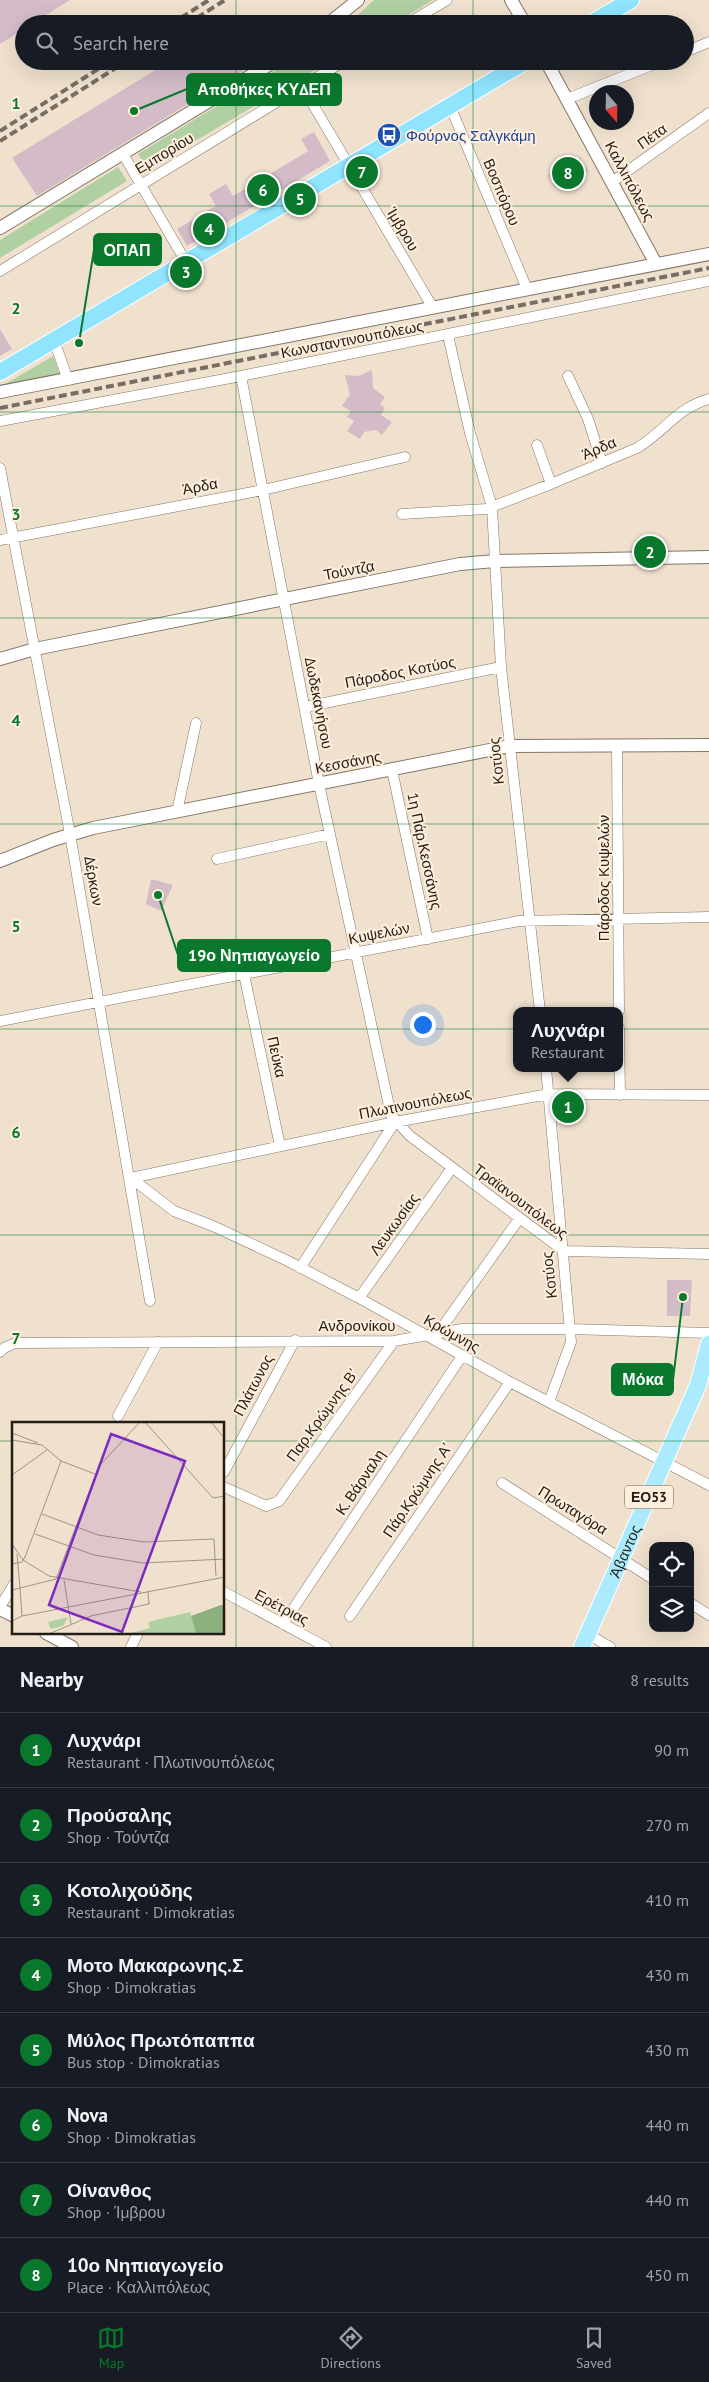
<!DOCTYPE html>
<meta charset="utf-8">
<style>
:root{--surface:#171b24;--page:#20242c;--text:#f1f3f6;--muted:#9ea1a6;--line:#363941;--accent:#09782c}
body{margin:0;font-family:"PT Sans",sans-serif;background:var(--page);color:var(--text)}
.controls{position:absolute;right:15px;bottom:15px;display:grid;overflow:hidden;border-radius:10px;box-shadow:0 5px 20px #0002}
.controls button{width:45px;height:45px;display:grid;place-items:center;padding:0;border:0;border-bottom:1px solid var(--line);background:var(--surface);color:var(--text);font:25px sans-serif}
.compass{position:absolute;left:589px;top:85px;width:45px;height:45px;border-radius:50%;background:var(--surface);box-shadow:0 5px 20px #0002;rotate:160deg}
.you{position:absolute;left:422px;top:1024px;width:18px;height:18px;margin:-12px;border:4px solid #fff;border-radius:50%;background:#1a73e8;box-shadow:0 0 0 8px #1a73e833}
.badge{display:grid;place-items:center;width:32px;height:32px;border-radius:50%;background:var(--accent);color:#fff;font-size:16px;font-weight:700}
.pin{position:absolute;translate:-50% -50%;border:2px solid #fff;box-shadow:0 1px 5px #0006}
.popup{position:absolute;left:513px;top:1007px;width:110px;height:65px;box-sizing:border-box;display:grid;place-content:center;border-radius:10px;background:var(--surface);filter:drop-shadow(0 1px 4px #0005);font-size:16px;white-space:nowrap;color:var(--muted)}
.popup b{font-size:19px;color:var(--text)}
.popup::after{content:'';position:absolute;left:50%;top:100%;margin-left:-10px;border:10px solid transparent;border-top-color:var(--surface)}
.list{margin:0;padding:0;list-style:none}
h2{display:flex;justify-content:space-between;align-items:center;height:65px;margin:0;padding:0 20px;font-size:21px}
h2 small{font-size:16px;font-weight:400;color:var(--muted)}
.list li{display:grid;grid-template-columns:32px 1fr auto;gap:15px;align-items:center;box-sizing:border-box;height:75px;padding:0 20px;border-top:1px solid var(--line)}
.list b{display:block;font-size:19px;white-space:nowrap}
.list p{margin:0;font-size:16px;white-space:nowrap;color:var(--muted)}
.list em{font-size:16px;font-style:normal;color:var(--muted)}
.icon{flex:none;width:28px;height:28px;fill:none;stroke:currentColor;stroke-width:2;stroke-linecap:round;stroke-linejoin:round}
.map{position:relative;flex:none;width:709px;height:1647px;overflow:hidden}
.search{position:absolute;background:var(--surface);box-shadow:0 5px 20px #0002;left:15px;right:15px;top:15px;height:55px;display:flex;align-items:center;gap:12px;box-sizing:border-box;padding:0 18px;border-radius:28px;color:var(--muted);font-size:19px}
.sheet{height:665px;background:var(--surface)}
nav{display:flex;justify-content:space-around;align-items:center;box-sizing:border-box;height:70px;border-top:1px solid var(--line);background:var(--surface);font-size:14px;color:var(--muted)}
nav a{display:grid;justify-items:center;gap:2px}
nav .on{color:var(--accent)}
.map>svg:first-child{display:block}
.green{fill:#b0d0a3}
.building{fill:#d3bcc8}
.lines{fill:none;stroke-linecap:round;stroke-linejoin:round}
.minor-casing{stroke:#847666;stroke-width:11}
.tertiary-casing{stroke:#847666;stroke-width:14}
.primary-casing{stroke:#fff;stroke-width:18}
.trunk-casing{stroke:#fff;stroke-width:18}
.minor{stroke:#fff;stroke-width:10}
.tertiary{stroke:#fff;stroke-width:12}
.primary{stroke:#acebfe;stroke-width:16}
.trunk{stroke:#90e4fe;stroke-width:16}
.rail{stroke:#776d62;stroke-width:4;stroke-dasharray:8 4;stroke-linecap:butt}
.grid{fill:none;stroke:#09782c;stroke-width:1;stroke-opacity:0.55}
.labels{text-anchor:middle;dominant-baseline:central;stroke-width:4;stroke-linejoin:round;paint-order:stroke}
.shield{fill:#feeedb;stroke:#655c52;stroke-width:1}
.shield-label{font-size:14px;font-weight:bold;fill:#231d17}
.transit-label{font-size:15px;fill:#164399;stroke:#feeedb;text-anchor:start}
.street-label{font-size:15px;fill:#231d17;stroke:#feeedb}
.inset-road{fill:none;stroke:#9e9385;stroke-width:1}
.view{fill:#7b2cbf;fill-opacity:0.15;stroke:#7b2cbf;stroke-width:2.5}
.inset-edge{fill:none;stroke:#231d17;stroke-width:2.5}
.grid-label{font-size:16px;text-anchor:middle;font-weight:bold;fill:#09782c;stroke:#feeedb;stroke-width:4;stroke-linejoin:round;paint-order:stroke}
.leader{fill:none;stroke:#09782c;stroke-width:2}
.callout-dot{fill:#09782c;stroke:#feeedb;stroke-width:2}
.callout{fill:#09782c;stroke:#09782c;stroke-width:2}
.callout-label{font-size:16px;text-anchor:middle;font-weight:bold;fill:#fff}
</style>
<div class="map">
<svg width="709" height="1647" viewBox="0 0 709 1647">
<rect width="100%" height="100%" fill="#f0e1ce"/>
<path class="green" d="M374 0H433L393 24H348Z
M291 61H330L148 169 138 154Z
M118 167 127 181 0 258V240Z
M53 356 60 374 8 385 7 383Z"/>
<path class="building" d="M0 0H70L32 24H24V29L0 44Z
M170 61H259L37 196 12 158Z
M314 132 330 161 187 246 177 229 216 206 209 194 226 184 233 196 285 165 308 151 301 139Z
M580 158 588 171 555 187 548 175Z
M0 329 12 349 0 356Z
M372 370 373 388 385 397 380 404 385 408 381 415 392 422 382 435 376 430 364 432 360 439 347 431 354 421 347 417 351 411 342 406 350 394 345 375 359 376Z
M151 879 173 885 161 911 146 904Z
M667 1280H692L690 1316H667Z"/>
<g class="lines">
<g class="minor-casing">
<path id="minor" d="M407 24 447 0
M685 52 709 42
M302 86 433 308
M567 99 662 61
M450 106 527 289
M123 154 186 262
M612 182 709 113
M0 271 344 61
M448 335 470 433 492 507 501 667 540 1011
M54 340 68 380
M241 376 319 784 391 1115 410 1136 564 1251 709 1254
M568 376 588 419 602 463
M0 421 241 376 709 281
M537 445 551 484
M0 468 70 834 150 1301
M402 514 486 509 551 484 637 448C663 433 678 407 709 399
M0 540 263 490 405 457
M305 707 501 667
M617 745 619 1011
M392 770 428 939
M177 812 196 723
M217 859 330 834
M244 974 280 1146
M0 1021 519 921 709 917
M619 1028 620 1095
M546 1068 571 1342 549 1402
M131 1178 174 1211 213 1226 288 1261 359 1298 510 1382 709 1485
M131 1178 395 1122 549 1094 709 1095
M300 1268 395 1122
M359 1298 452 1168
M438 1333 519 1219
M0 1352 4 1348 15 1343 394 1341 462 1329H569L709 1333
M118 1416 158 1342
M224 1472 295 1340
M502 1483 653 1579
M224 1487 266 1506 279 1501 394 1341
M224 1592 326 1647
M690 1603 709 1615
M0 1607 14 1584
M350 1616 510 1382
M283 1624 462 1356
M588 1634 610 1647
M131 1647 138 1633"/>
</g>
<g class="tertiary-casing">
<path id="tertiary" d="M511 0 525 24
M328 24 358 0
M546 61 656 264
M0 228 275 61
M0 392 709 254
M0 659 35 649 460 564 495 561 709 557
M0 861 53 840 93 828 510 746 709 745
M0 1609 14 1616
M46 1633 72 1647"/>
</g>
<g class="primary-casing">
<g id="primary">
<path id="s1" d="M582 1647 698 1385 709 1344"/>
</g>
</g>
<g class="trunk-casing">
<path id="trunk" d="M590 24 631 0
M0 372 526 61"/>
</g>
<use href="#minor" class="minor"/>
<use href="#tertiary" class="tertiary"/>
<use href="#primary" class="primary"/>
<use href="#trunk" class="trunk"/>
<path class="rail" d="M171 24 209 0
M187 24 225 0
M0 131 111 61
M0 141 127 61
M0 408 709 268"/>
</g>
<path class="grid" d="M236 0V24M473 0V24M236 61V1647M473 61V1647M0 206H709M0 412H709M0 618H709M0 824H709M0 1029H709M0 1235H709M0 1441H14M224 1441H709"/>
<defs>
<g id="bus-disc" transform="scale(1.25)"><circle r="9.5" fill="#1a4fb4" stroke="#feeedb"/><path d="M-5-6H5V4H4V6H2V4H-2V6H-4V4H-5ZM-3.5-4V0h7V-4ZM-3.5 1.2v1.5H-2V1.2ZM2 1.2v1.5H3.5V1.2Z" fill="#fff"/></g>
</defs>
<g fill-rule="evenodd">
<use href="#bus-disc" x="389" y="135"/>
</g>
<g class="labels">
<rect class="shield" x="625" y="1485.5" width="48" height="23" rx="4"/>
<g class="shield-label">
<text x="649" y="1497">ΕΟ53</text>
</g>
<g class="transit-label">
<text x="406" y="135">Φούρνος Σαλγκάμη</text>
</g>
<g class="street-label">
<text transform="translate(652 136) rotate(-35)">Πέτα</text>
<text transform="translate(164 153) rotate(-31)">Εμπορίου</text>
<text transform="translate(630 181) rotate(62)">Καλλιπόλεως</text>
<text transform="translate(502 192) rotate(67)">Βοσπόρου</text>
<text transform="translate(403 229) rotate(59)">Ίμβρου</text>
<text transform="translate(352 339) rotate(-11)">Κωνσταντινουπόλεως</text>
<text transform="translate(599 448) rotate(-23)">Άρδα</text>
<text transform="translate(200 486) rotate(-11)">Άρδα</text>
<text transform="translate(349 570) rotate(-11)">Τούντζα</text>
<text transform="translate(400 672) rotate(-11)">Πάροδος Κοτύος</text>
<text transform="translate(319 703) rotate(79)">Δωδεκανήσου</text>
<text transform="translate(496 761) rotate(-96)">Κοτύος</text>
<text transform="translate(348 762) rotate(-11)">Κεσσάνης</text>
<text transform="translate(425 851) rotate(78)">1η Πάρ.Κεσσάνης</text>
<text transform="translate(603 878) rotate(-90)">Πάροδος Κυψελών</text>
<text transform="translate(94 881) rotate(80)">Δέρκων</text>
<text transform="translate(379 933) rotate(-11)">Κυψελών</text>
<text transform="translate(277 1057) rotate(78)">Πεύκα</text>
<text transform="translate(415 1103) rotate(-11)">Πλωτινουπόλεως</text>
<text transform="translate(521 1201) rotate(37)">Τραϊανουπόλεως</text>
<text transform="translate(394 1224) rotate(-54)">Λευκωσίας</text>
<text transform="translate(549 1275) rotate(-96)">Κοτύος</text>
<text x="357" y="1325">Ανδρονίκου</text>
<text transform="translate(452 1333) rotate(29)">Κρώμνης</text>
<text transform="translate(253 1385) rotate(-62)">Πλάτωνος</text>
<text transform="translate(322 1415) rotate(-54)">Παρ.Κρώμνης Β'</text>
<text transform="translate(360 1482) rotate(-56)">Κ. Βάρναλη</text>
<text transform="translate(417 1490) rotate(-56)">Πάρ.Κρώμνης Α'</text>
<text transform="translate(573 1510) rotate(32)">Πρωταγόρα</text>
<text stroke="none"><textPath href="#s1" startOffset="105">Άβαντος</textPath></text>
<text transform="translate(282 1607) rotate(28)">Ερέτριας</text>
</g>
</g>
<g transform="translate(12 1422)">
<rect width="212" height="212" fill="#f0e1ce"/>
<path d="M178 190 184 212H115L138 206 136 200ZM56 195 51 204 39 207 36 200Z" fill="#b0d0a3"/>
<path d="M209 183 212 184V212H184L179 194Z" fill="#8db17e"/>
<path class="inset-road" d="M133 0 201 76 213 74M199 0 213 17M0 11 26 21M0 18 30 23 49 39 83 52M0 53 35 28M30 92 86 113 132 120 202 117 204 154M23 112 82 133 131 141 213 137M0 122 11 138 37 154 129 170M0 142 10 140 13 135 49 39M52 158 59 202M0 168 8 166 5 132M10 194 213 155M0 199 10 194 8 166 44 157 87 44 128 0M37 212 79 194 137 182 136 170"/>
<path class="view" d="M99 12 173 39 110 210 37 183Z"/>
<rect width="212" height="212" class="inset-edge"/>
</g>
<g class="grid-label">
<text x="16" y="109">1</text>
<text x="16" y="314">2</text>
<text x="16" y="520">3</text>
<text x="16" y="726">4</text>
<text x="16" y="932">5</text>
<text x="16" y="1138">6</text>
<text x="16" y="1344">7</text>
</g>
<path class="leader" d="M134 111L187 89M79 343L94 250M158 895L178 955M683 1297L673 1380"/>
<g class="callout-dot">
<circle cx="134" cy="111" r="5"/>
<circle cx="79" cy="343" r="5"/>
<circle cx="158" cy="895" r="5"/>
<circle cx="683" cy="1297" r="5"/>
</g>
<g class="callout">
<rect x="187" y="74" width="154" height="31" rx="5"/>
<rect x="94" y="234" width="67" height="31" rx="5"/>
<rect x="178" y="940" width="152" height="31" rx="5"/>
<rect x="612" y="1364" width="61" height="31" rx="5"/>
</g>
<g class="callout-label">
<text x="264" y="95">Αποθήκες ΚΥΔΕΠ</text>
<text x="127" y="256">ΟΠΑΠ</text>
<text x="254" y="961">19ο Νηπιαγωγείο</text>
<text x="643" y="1385">Μόκα</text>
</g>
</svg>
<div class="controls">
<button><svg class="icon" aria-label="locate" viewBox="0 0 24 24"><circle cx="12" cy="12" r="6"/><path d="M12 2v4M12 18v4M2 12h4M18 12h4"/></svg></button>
<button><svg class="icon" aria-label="layers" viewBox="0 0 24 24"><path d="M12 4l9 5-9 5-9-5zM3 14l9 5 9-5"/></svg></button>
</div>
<svg class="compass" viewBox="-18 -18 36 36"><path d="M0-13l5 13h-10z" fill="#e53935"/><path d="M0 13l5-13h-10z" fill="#9ea1a6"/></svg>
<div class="you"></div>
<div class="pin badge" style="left:568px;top:1107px">1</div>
<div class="popup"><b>Λυχνάρι</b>Restaurant</div>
<div class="pin badge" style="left:650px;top:552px">2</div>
<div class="pin badge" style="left:186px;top:272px">3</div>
<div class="pin badge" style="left:209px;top:229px">4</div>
<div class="pin badge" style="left:300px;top:199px">5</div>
<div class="pin badge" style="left:263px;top:190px">6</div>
<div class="pin badge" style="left:362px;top:172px">7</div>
<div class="pin badge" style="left:568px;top:173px">8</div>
<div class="search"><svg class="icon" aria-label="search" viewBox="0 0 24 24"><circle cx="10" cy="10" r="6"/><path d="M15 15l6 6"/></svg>Search here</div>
</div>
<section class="sheet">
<h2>Nearby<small>8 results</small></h2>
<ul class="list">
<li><span class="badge">1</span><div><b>Λυχνάρι</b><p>Restaurant · Πλωτινουπόλεως</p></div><em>90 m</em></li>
<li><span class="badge">2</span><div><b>Προύσαλης</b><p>Shop · Τούντζα</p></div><em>270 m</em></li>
<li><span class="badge">3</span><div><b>Κοτολιχούδης</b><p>Restaurant · Dimokratias</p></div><em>410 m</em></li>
<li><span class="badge">4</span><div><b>Μοτο Μακαρωνης.Σ</b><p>Shop · Dimokratias</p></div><em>430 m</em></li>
<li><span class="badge">5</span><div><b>Μύλος Πρωτόπαππα</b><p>Bus stop · Dimokratias</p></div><em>430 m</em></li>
<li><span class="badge">6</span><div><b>Nova</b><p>Shop · Dimokratias</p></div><em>440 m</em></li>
<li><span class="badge">7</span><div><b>Οίνανθος</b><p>Shop · Ίμβρου</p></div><em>440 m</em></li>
<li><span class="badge">8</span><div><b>10ο Νηπιαγωγείο</b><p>Place · Καλλιπόλεως</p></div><em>450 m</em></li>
</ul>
</section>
<nav>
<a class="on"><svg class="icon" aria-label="map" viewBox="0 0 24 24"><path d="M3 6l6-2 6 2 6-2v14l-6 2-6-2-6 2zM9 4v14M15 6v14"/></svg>Map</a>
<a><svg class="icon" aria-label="directions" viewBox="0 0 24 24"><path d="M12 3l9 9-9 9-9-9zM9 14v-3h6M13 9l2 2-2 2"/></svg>Directions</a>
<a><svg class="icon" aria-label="saved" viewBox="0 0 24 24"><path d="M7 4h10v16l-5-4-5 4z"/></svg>Saved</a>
</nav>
